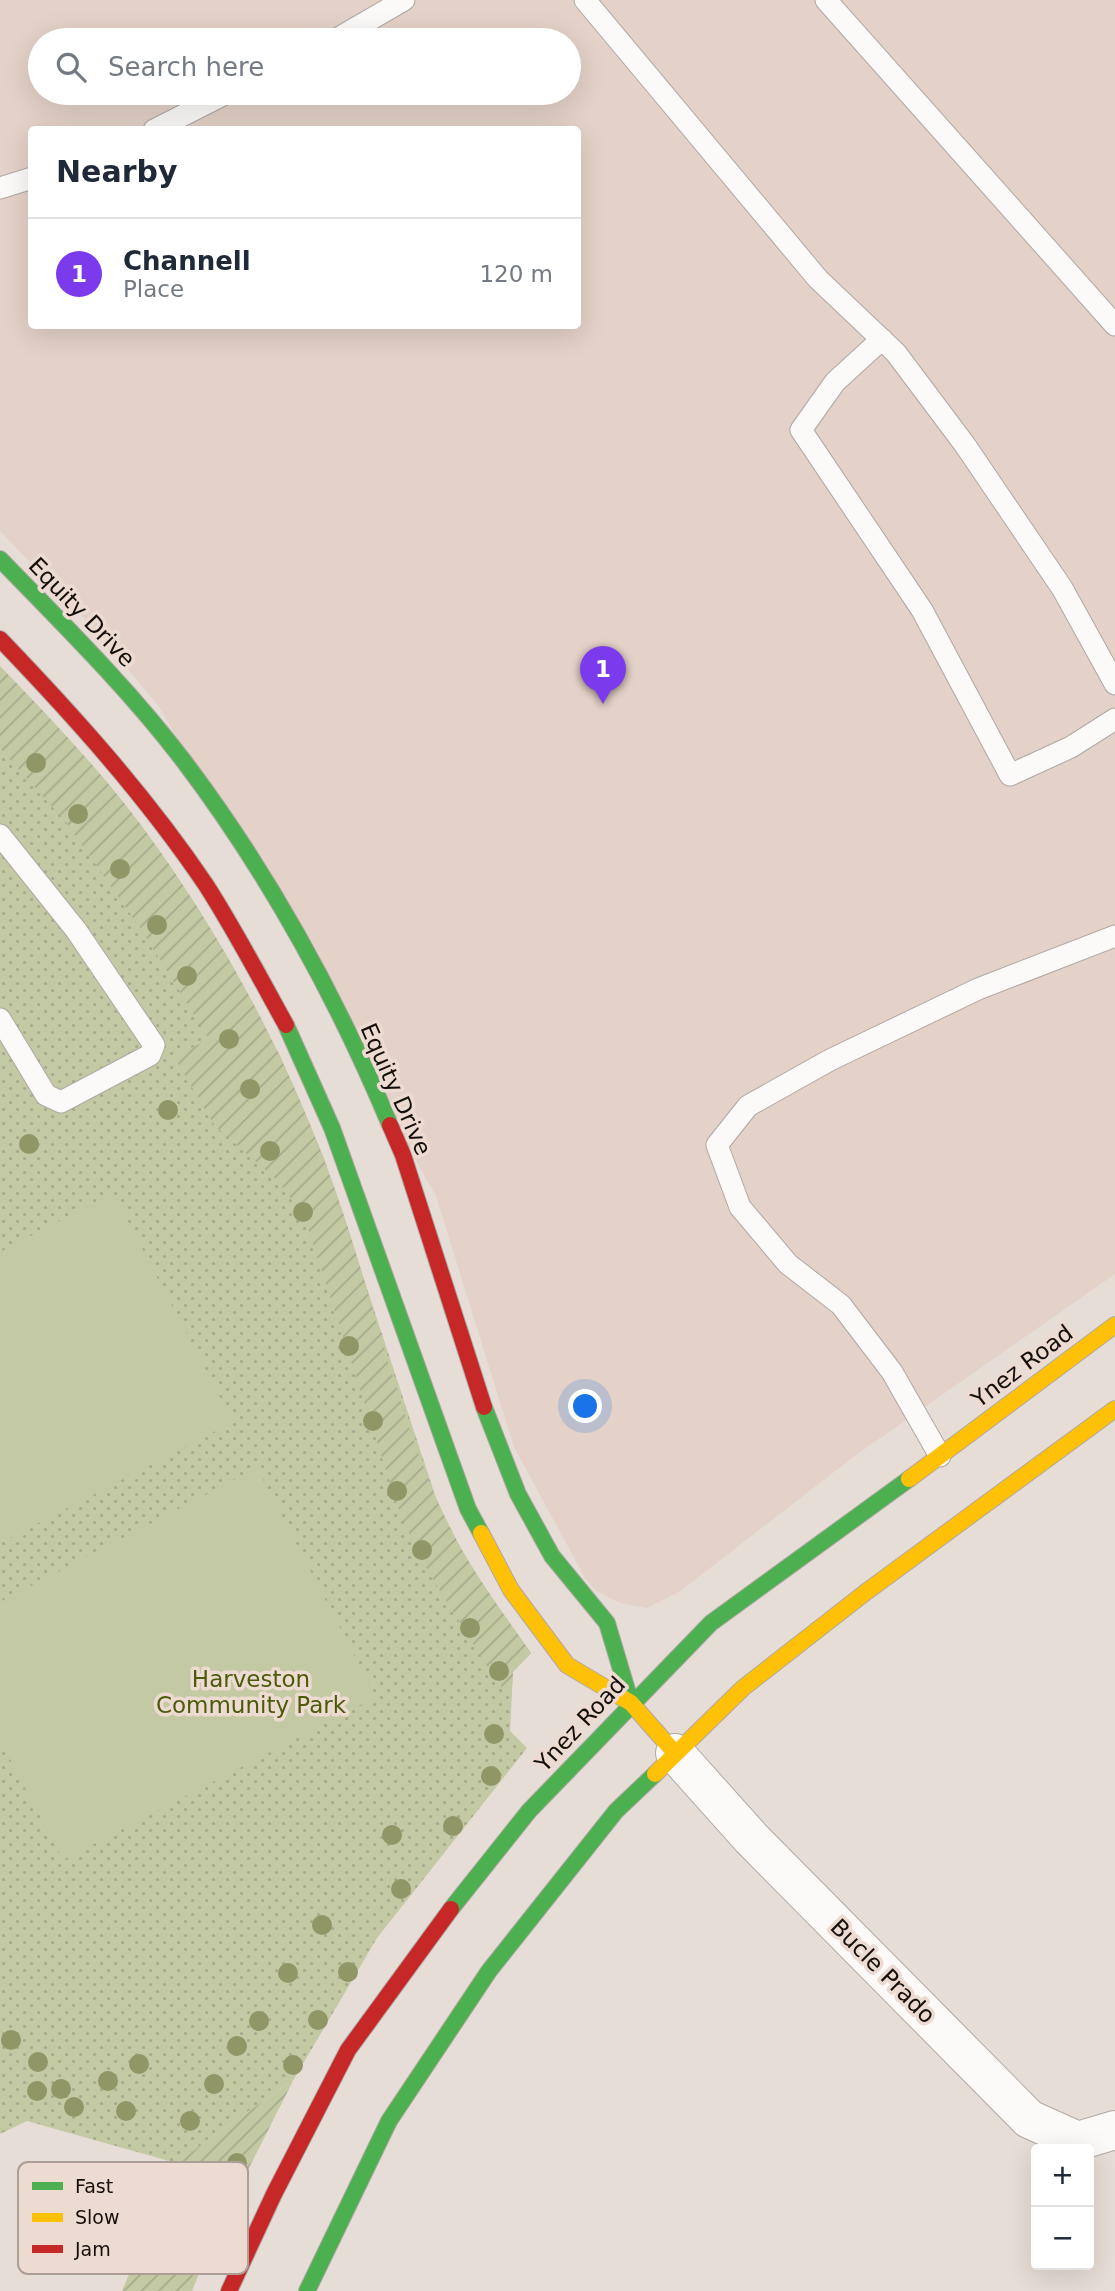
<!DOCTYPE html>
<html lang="en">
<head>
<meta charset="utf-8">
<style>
  :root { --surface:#fff; --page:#f6f6f7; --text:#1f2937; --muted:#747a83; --line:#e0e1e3; --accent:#7c3aed }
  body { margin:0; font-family:"DejaVu Sans",sans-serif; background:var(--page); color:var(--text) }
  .controls { position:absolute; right:21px; bottom:21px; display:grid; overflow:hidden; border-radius:7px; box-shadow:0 7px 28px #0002 }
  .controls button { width:63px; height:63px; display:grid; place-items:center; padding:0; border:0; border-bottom:2px solid var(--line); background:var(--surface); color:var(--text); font:35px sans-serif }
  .you { position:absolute; left:586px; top:1407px; width:24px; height:24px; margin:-18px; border:5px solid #fff; border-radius:50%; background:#1a73e8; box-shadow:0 0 0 10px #1a73e833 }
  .badge { display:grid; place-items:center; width:46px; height:46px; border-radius:50%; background:var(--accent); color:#fff; font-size:23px; font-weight:700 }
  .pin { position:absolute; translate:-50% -58px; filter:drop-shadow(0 2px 4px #0008) }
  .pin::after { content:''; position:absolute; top:37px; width:24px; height:21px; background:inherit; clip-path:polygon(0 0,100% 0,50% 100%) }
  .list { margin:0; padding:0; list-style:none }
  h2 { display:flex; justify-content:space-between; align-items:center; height:91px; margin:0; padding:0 28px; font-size:30px }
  h2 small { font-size:23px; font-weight:400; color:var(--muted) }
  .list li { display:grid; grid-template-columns:46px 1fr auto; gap:21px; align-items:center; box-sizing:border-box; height:112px; padding:0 28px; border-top:2px solid var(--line) }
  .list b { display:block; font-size:26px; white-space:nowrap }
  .list p { margin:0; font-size:23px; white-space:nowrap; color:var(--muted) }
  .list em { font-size:23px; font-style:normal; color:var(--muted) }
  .icon { flex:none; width:38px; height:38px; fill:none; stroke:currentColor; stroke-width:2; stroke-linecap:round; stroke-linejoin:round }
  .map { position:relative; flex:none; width:1115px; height:2291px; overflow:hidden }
  .search { position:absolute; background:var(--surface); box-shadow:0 7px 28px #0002; left:28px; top:28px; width:553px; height:77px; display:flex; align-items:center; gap:18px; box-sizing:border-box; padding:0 24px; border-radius:38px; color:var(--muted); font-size:26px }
  .panel { position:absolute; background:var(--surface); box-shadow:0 7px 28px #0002; left:28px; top:126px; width:553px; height:203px; border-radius:7px }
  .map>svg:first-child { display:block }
  .built { fill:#e4d1c7; fill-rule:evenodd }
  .grass { fill:url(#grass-dots) }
  .garden { fill:url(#garden-furrows) }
  .pitch { fill:#c2c9a3 }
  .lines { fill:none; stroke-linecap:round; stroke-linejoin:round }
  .lane-casing { stroke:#b0a8a4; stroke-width:23 }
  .street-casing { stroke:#b0a8a4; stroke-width:40 }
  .fast-casing { stroke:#b0a8a4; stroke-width:18 }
  .slow-casing { stroke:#b0a8a4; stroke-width:18 }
  .jam-casing { stroke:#b0a8a4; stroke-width:18 }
  .lane { stroke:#fbfaf9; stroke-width:21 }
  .street { stroke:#fbfaf9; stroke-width:38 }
  .fast { stroke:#4caf50; stroke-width:16 }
  .slow { stroke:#ffc107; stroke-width:16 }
  .jam { stroke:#c62828; stroke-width:16 }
  .tree { fill:#919667 }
  .labels { text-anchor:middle; stroke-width:7; stroke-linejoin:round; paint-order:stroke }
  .street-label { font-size:23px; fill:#140f0b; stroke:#eddbd1 }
  .park-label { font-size:23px; fill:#4a5c0c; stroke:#eddbd1 }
  .key { fill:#eddbd1; stroke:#ac9e96; stroke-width:2 }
  .key-label { font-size:19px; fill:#140f0b }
</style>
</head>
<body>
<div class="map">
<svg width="1115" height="2291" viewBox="0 0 1115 2291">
  <defs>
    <pattern id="grass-dots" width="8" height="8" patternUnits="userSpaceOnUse" patternTransform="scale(1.75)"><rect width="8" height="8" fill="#c2c9a3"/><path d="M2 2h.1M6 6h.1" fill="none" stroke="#a6ab8b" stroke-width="1.8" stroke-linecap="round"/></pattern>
    <pattern id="garden-furrows" width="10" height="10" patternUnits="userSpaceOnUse" patternTransform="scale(1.75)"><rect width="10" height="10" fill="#c2c9a3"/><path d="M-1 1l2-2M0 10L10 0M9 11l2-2" fill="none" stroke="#a6ab8b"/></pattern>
  </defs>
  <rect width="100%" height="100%" fill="#e7ddd7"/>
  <!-- built -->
  <path class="built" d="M0,0H1115V1274L856,1455L679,1592L647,1608L620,1603L596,1591L585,1578L514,1447L436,1196L160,708L100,635L0,531ZM40,40H569V93H40ZM32,130H578V326H32Z"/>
  <!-- grass -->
  <path class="grass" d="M0,666L279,1053L324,1158L436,1498L469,1566L531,1653L513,1672L510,1731L527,1748L377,1938L294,2079L176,2163L27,2121L0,2134Z"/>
  <!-- garden -->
  <path class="garden" d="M0,666C55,723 111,781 157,847C225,943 281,1047 323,1157C367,1269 389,1388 436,1498C460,1555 496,1603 531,1653L513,1672L512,1688L504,1689L497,1682L429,1573L401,1516L304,1216L277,1180L215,1126L174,1057L209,1039L141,929L65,821L0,748Z
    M294,2079L213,2239L192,2291H122L176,2163Z"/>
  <!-- pitch -->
  <path class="pitch" d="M113,1193L233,1422L0,1543V1252Z
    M257,1468L376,1697L63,1860L0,1740V1602Z"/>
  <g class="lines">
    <!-- lane casing -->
    <g class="lane-casing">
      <path id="lane" d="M585,0L818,279L896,353L965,445L1062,588L1115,684
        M826,0L1115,325
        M335,40L404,0
        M154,130L227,93
        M0,188L32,178
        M882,339L835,382L801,430L922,610L1010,775L1071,747L1115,719
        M0,835L76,930L154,1045L150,1055L61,1102L46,1095L0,1019
        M940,1456L892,1372L841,1305L788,1264L740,1207L717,1145L748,1106L830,1060L978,989L1115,936"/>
    </g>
    <!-- street casing -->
    <g class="street-casing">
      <path id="street" d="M675,1753L751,1838L1029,2119L1078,2141L1115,2130"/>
    </g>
    <!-- fast casing -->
    <g class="fast-casing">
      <path id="fast" d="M0,559C63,624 128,688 183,760C267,871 336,996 390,1125
        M286,1025L332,1128L468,1509L481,1533
        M484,1407L518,1494L552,1556L607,1623L631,1703
        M451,1909L529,1811L711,1623L909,1479
        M307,2291L389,2121L489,1971L616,1811L655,1774"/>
    </g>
    <!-- slow casing -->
    <g class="slow-casing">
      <path id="slow" d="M909,1479L1115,1325
        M481,1533L511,1590L567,1665L631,1703L675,1753
        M655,1774L743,1688L866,1592L1115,1409"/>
    </g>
    <!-- jam casing -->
    <g class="jam-casing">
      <path id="jam" d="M0,639C74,716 146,796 206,885C235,930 260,978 286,1025
        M390,1125L403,1155L484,1407
        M229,2291L274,2194L348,2050L451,1909"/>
    </g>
    <!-- lane -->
    <use href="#lane" class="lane"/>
    <!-- street -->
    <use href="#street" class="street"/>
    <!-- fast -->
    <use href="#fast" class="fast"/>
    <!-- slow -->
    <use href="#slow" class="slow"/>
    <!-- jam -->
    <use href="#jam" class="jam"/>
  </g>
  <!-- trees -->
  <g class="tree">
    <circle cx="36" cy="763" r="10"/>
    <circle cx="78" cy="814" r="10"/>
    <circle cx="120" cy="869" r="10"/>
    <circle cx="157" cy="925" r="10"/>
    <circle cx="187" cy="976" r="10"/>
    <circle cx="229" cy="1039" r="10"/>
    <circle cx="250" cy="1089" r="10"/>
    <circle cx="168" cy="1110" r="10"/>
    <circle cx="29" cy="1144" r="10"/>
    <circle cx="270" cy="1151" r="10"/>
    <circle cx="303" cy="1212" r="10"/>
    <circle cx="349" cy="1346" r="10"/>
    <circle cx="373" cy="1421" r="10"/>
    <circle cx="397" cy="1491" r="10"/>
    <circle cx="422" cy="1550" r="10"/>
    <circle cx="470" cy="1628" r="10"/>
    <circle cx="499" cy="1671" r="10"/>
    <circle cx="494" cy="1734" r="10"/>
    <circle cx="491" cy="1776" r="10"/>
    <circle cx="453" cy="1826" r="10"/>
    <circle cx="392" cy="1835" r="10"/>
    <circle cx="401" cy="1889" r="10"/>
    <circle cx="322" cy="1925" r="10"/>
    <circle cx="348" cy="1972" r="10"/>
    <circle cx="288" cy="1973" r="10"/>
    <circle cx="318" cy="2020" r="10"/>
    <circle cx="259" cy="2021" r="10"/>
    <circle cx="11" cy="2040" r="10"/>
    <circle cx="237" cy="2046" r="10"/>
    <circle cx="38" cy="2062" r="10"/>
    <circle cx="139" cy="2064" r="10"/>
    <circle cx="293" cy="2065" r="10"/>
    <circle cx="108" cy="2081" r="10"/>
    <circle cx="214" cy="2084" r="10"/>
    <circle cx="61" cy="2089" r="10"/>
    <circle cx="37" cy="2091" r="10"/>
    <circle cx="74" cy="2107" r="10"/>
    <circle cx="126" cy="2111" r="10"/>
    <circle cx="190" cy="2121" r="10"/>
    <circle cx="237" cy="2163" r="10"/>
  </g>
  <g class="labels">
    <!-- street labels -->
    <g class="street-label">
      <text transform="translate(82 612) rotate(46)" y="8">Equity Drive</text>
      <text transform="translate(396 1089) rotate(66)" y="8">Equity Drive</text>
      <text transform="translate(1022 1366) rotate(-37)" y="8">Ynez Road</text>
      <text transform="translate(580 1724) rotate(-47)" y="8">Ynez Road</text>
      <text transform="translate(883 1971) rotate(45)" y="8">Bucle Prado</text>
    </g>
    <!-- park labels -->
    <g class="park-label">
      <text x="251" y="1687">Harveston<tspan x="251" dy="26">Community Park</tspan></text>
    </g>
  </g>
  <!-- legend -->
  <rect x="18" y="2162" width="230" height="112" rx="10" class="key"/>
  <rect x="32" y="2182" width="31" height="8" fill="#4caf50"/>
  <rect x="32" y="2213" width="31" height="9" fill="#ffc107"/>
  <rect x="32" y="2245" width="31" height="8" fill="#c62828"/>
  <g class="key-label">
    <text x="75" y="2193">Fast</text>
    <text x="75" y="2224">Slow</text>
    <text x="75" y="2256">Jam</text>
  </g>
</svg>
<div class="controls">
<button>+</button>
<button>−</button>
</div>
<div class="you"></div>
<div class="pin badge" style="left:603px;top:704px">1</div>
<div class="search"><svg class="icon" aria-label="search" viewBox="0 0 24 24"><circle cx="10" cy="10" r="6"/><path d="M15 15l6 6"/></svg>Search here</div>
<section class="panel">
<h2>Nearby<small></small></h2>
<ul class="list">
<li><span class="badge">1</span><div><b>Channell</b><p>Place</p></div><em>120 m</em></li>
</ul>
</section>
</div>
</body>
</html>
